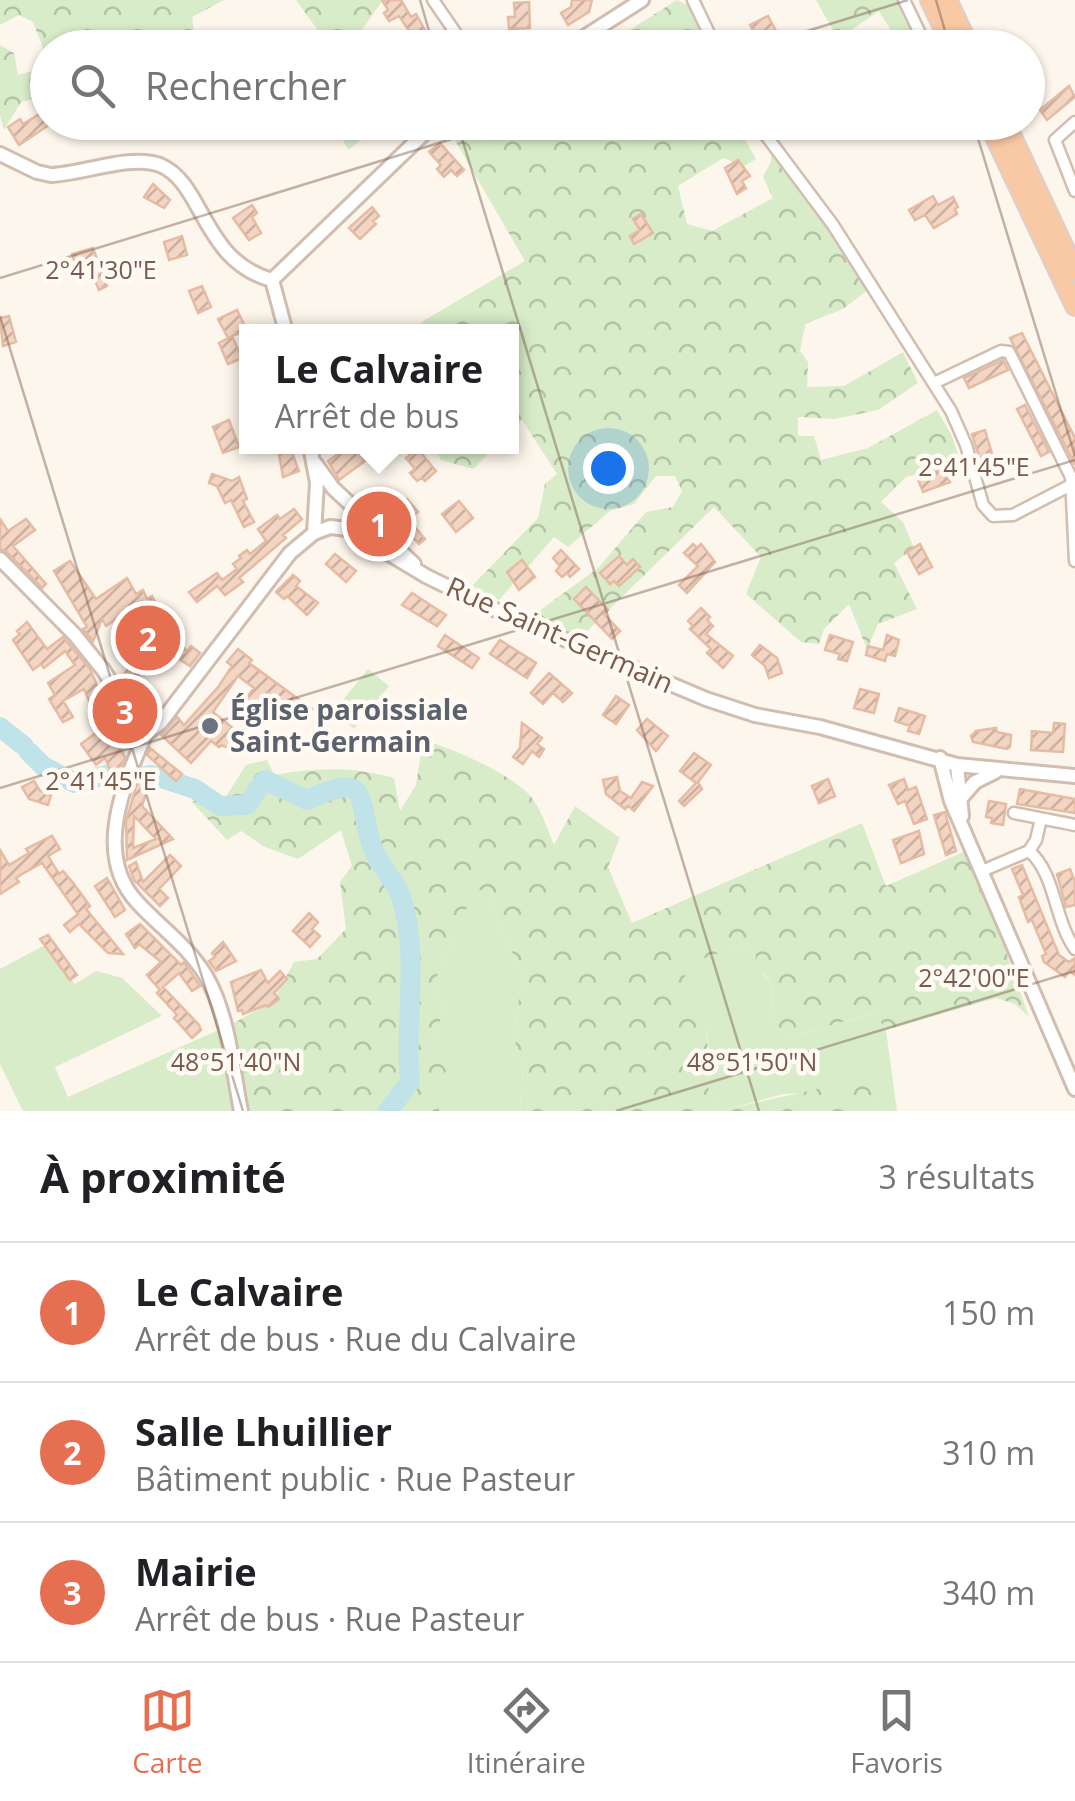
<!DOCTYPE html>
<html lang="fr">
<head>
<meta charset="utf-8">
<style>
  :root { --surface:#fff; --page:#f2f2f2; --text:#202124; --muted:#757577; --line:#e0e0e0; --accent:#e76f51 }
  body { margin:0; font-family:"Open Sans",sans-serif; background:var(--page); color:var(--text) }
  .you { position:absolute; left:608px; top:468px; width:35px; height:35px; margin:-25px; border:8px solid #fff; border-radius:50%; background:#1a73e8; box-shadow:0 0 0 15px #1a73e833 }
  .badge { display:grid; place-items:center; width:65px; height:65px; border-radius:50%; background:var(--accent); color:#fff; font-size:32px; font-weight:700 }
  .pin { position:absolute; translate:-50% -50%; border:5px solid #fff; box-shadow:0 2px 10px #0006 }
  .popup { position:absolute; left:239px; top:324px; width:280px; height:130px; box-sizing:border-box; display:grid; place-content:center; border-radius:0px; background:var(--surface); filter:drop-shadow(0 2px 8px #0005); font-size:32px; white-space:nowrap; color:var(--muted) }
  .popup b { font-size:38px; color:var(--text) }
  .popup::after { content:''; position:absolute; left:50%; top:100%; margin-left:-20px; border:20px solid transparent; border-top-color:var(--surface) }
  .list { margin:0; padding:0; list-style:none }
  h2 { display:flex; justify-content:space-between; align-items:center; height:130px; margin:0; padding:0 40px; font-size:42px }
  h2 small { font-size:32px; font-weight:400; color:var(--muted) }
  .list li { display:grid; grid-template-columns:65px 1fr auto; gap:30px; align-items:center; box-sizing:border-box; height:140px; padding:0 40px; border-top:2px solid var(--line) }
  .list b { display:block; font-size:38px; white-space:nowrap }
  .list p { margin:0; font-size:32px; white-space:nowrap; color:var(--muted) }
  .list em { font-size:32px; font-style:normal; color:var(--muted) }
  .icon { flex:none; width:55px; height:55px; fill:none; stroke:currentColor; stroke-width:2; stroke-linecap:round; stroke-linejoin:round }
  .map { position:relative; flex:none; width:1075px; height:1111px; overflow:hidden }
  .search { position:absolute; background:var(--surface); box-shadow:0 2px 8px #0004; left:30px; right:30px; top:30px; height:110px; display:flex; align-items:center; gap:25px; box-sizing:border-box; padding:0 35px; border-radius:55px; color:var(--muted); font-size:38px }
  .sheet { height:550px; background:var(--surface) }
  nav { display:flex; justify-content:space-around; align-items:center; box-sizing:border-box; height:140px; border-top:2px solid var(--line); background:var(--surface); font-size:28px; color:var(--muted) }
  nav a { display:grid; justify-items:center; gap:5px }
  nav .on { color:var(--accent) }
  .map>svg:first-child { display:block }
  .grass { fill:#d8ecc9 }
  .forest { fill:url(#forest-crowns) }
  .lines { fill:none; stroke-linecap:round; stroke-linejoin:round }
  .river { stroke:#bfe3e8; stroke-width:20 }
  .building { fill:url(#building-hatch); stroke:#e6bba3; stroke-width:2.5; fill-rule:evenodd }
  .minor-casing { stroke:#d1beb0; stroke-width:15 }
  .tertiary-casing { stroke:#d1beb0; stroke-width:18 }
  .trunk-casing { stroke:#dad1cd; stroke-width:22 }
  .minor { stroke:#fff; stroke-width:10 }
  .tertiary { stroke:#fff; stroke-width:12 }
  .trunk { stroke:#f9c8a4; stroke-width:18 }
  .ticks { fill:none; stroke:#7a5c4d; stroke-width:2.5; stroke-opacity:0.45 }
  .worship-dot { fill:#6b7280; stroke:#fffaf3; stroke-width:4 }
  .labels { text-anchor:middle; stroke-width:9; stroke-linejoin:round; paint-order:stroke }
  .street-label { font-size:28px; fill:#7a5c4d; stroke:#fffaf3 }
  .worship-label { font-size:28px; font-weight:bold; fill:#5b616d; stroke:#fffaf3; text-anchor:start }
  .ticks-label { font-size:25px; text-anchor:middle; fill:#7a5c4d; stroke:#fffaf3; stroke-width:9; stroke-linejoin:round; paint-order:stroke }
</style>
</head>
<body>
<div class="map">
<svg width="1075" height="1111" viewBox="0 0 1075 1111">
  <defs>
    <pattern id="forest-crowns" width="20" height="18" patternUnits="userSpaceOnUse" patternTransform="scale(2.5)"><rect width="20" height="18" fill="#d8ecc9"/><path d="M2 6a3 3 0 1 1 6 0M12 15a3 3 0 1 1 6 0" fill="none" stroke="#b4c2a5"/></pattern>
    <pattern id="building-hatch" width="6" height="6" patternUnits="userSpaceOnUse" patternTransform="scale(2.5)"><rect width="6" height="6" fill="#f3d5c3"/><path d="M-1 1l2-2M0 6l6-6M5 7l2-2" fill="none" stroke="#cab0a1"/></pattern>
  </defs>
  <rect width="100%" height="100%" fill="#fdf6ec"/>
  <!-- grass -->
  <path class="grass" d="M368,669L389,686L354,729L333,712Z
    M472,890H490L499,923L522,974L514,1038L523,1068L520,1111H439L430,1051L444,1009L433,985C447,953 463,924 472,890Z
    M749,943L756,953V974L762,972L773,988L770,1017L785,1038L876,1013L886,1030L897,1111H878L871,1089L784,1094L727,1109C690,1082 713,1069 707,1035C705,1023 689,989 683,974L699,960Z
    M45,945L75,984L96,971L122,978L162,1016L55,1067L68,1097L232,1024L242,1079L254,1111H23L0,1064V969Z"/>
  <!-- forest -->
  <path class="forest" d="M0,0H224L192,17L196,47H167L165,44L136,48H48L47,58L33,22L19,15L0,25Z
    M296,0H383L356,38L358,48L330,47Z
    M677,0L695,9L709,47L601,48Z
    M816,0H901L924,47H901L879,11L838,39Z
    M0,45L14,53L18,75L39,69L47,96L21,102L4,130L0,116Z
    M463,122L736,123L756,159L744,166L723,158L678,186L687,224L712,231L773,198L763,177L771,162V131L792,123H805L777,138L787,172L848,254L869,289L843,309L805,324L800,351L808,362L807,387L844,386L903,352L918,383L878,410L834,419L798,417V436H814L821,460L868,448L937,410L952,436L958,455L945,468L906,477L881,502L903,522L914,548L894,563L917,609L878,624L867,649L849,604L824,629L819,644L801,642L746,594L761,557L714,507L581,637L535,614L598,568L646,512L673,507L682,491L675,476H656L634,504L610,511L568,547L554,537L499,600L471,587L538,518L545,484L557,474L522,420L512,429V332H412L425,320L525,261L449,130Z
    M334,123H384L348,150Z
    M434,447H495L473,469L441,460Z
    M423,740C452,748 518,776 534,801C543,814 548,831 554,845L575,806L620,838L608,867L632,923L862,823L886,886L970,849L1029,1017L1015,1004L996,998L886,1030L875,1013L785,1038L770,1017L773,988L763,972L755,974L756,953L749,943L699,960L684,974C690,993 703,1014 706,1032C713,1065 691,1083 727,1109L853,1081L871,1089L878,1111H520L523,1068L514,1038L522,974L499,923L490,890H473C463,923 447,953 433,985L444,1009L430,1051L446,1070L439,1111H254L242,1079L232,1024L273,1001L294,962L317,959L346,929L340,882L352,866L341,830L298,859L265,847L241,831L227,840L191,801L225,798L246,765L267,760L274,775C319,768 349,766 394,778L400,811L416,785Z"/>
  <g class="lines">
    <!-- river -->
    <path class="river" d="M0,727L24,746
      M28,751L43,766L75,783L114,773L138,777L152,775L195,789L220,806L247,805L265,780L307,800C370,771 357,795 371,843C376,862 394,878 401,897C420,955 404,1022 410,1082L388,1111"/>
  </g>
  <!-- building -->
  <path class="building" d="M382,0H401L411,17L416,14L435,48H421L399,16L389,21L384,13L388,10Z
    M572,0H592L589,12L568,25L561,13L571,7Z
    M529,2L530,28L509,29L508,17H515L514,3Z
    M768,16L776,31L762,39L760,35L757,37L750,25Z
    M1069,86L1075,97L1047,120L1040,110Z
    M41,113L49,125L19,145L8,127L20,119L23,124Z
    M440,143L464,170L457,176L451,170L444,177L437,169L441,165L429,152Z
    M738,160L750,176L742,181L746,188L737,194L725,168Z
    M153,184L170,200L164,208L144,197Z
    M933,196L938,205L953,197L958,207L955,209L957,214L934,228L925,215L915,220L909,210Z
    M252,205L257,213L252,217L261,233L249,240L233,218Z
    M372,207L379,216L373,221L376,224L360,239L349,228Z
    M641,214L653,233L634,244L630,236L640,230L633,219Z
    M182,236L187,255L169,260L164,242Z
    M93,248L107,286L99,290L91,271L79,275L72,254Z
    M202,286L211,307L198,313L189,291Z
    M237,310L247,330L228,338L218,319Z
    M9,316L16,342L3,346L0,318Z
    M1022,333L1075,438V465L1010,338Z
    M232,336L242,358L228,364L219,343Z
    M1003,360L1008,370L969,388L964,378Z
    M1025,405L1049,452L1041,456L1017,409Z
    M229,420L239,447L223,453L213,427Z
    M985,430L994,460L981,463L972,434Z
    M333,446H353L365,461L339,480L328,461L338,454Z
    M418,449L436,471L425,481L422,478L417,481L410,473L415,469L406,458Z
    M291,450L299,471L283,477L279,454Z
    M943,469L950,482L923,492L916,474L925,471L926,475Z
    M212,474L232,481L239,477L247,499L243,501L254,522L244,527L231,500L225,503L217,486L209,483Z
    M407,499L418,512L409,520L425,539L419,544L396,519L404,511L400,506Z
    M459,501L473,518L456,532L442,514Z
    M294,509L302,519L283,535L286,538L239,578L243,582L225,595L217,586L197,602L189,592L217,573L222,580L237,569L233,564L241,558L239,556L247,550L250,554L266,541L258,529L277,515L280,519Z
    M0,519L8,531L26,519L35,530L13,546L46,584L42,588L7,552L0,549Z
    M693,544L697,548L701,544L715,562L687,593L679,585L698,566L684,553Z
    M920,544L932,567L919,574L907,552Z
    M561,550L579,569L570,577L567,573L562,577L556,571L560,566L553,558Z
    M335,554L356,571L346,582L326,564Z
    M619,556L627,565L633,559L640,567L619,586L614,581L610,584L600,573Z
    M522,560L535,577L519,590L507,572Z
    M70,561L96,599L127,578L136,594L143,590L147,599L152,596L161,614L169,608L176,617L160,630L187,651L191,646L200,653L190,666L160,647L131,685L122,677L142,651L130,641L150,624L139,603L106,626L102,619L93,641L83,629L87,627L54,571Z
    M293,575L300,581L296,586L318,603L307,615L287,596L284,599L276,592Z
    M586,587L608,610L604,614L620,631L612,639L574,599Z
    M412,593L446,615L437,626L402,605Z
    M701,608L710,617L707,620L713,626L706,634L733,656L723,668L707,653L711,649L690,629L693,626L688,621Z
    M27,622L47,649L63,637L90,669L123,746L120,748L125,757L122,765L111,771L105,758L96,765L81,744L97,732L92,722L97,720L84,689L63,701L73,717L63,722L49,699L55,695L48,683L75,665L65,651L44,668L41,664L33,670L13,640L20,634L17,631Z
    M445,635L479,658L472,668L438,646Z
    M830,635L853,642L847,661L838,659L840,654L825,650Z
    M887,635L899,640L895,656L887,654L885,661L866,655L868,646L883,650Z
    M500,640L536,663L527,678L490,654Z
    M760,645L777,658L782,673L769,678L765,666L752,655Z
    M238,649L252,660L249,663L312,709L302,722L268,693L258,707L246,698L254,688L238,676L213,712L234,729L232,732L240,743L235,750L221,745L219,747L211,741L191,763L161,735L177,717L184,725L219,686L232,666L227,662Z
    M549,673L572,693L563,702L553,693L543,704L531,693Z
    M860,689L879,694L874,713L854,708Z
    M616,696L629,705L616,724L603,715Z
    M899,708L925,716L919,734L908,731L910,726L895,721Z
    M647,719L668,736L656,751L637,730Z
    M522,723L542,738L537,744L544,749L539,757L532,751L523,764L513,757L520,748Z
    M1054,723L1065,724L1063,752L1031,750L1032,731L1053,733Z
    M996,728L997,732L1011,735L1010,747L1007,749L973,742L971,736L976,731Z
    M150,748L182,774L176,781L147,755Z
    M694,753L711,765L698,782L702,789L684,806L679,801L696,783L680,771Z
    M617,777L620,791L631,798L642,782L653,786L634,811L628,806L625,809L606,794L603,780Z
    M828,779L835,796L819,803L812,786Z
    M904,779L908,790L916,787L927,819L914,824L905,801L898,804L889,785Z
    M138,780L149,784L142,806L173,839L127,860L126,822ZM134,816L156,839L133,848Z
    M34,781L40,791L51,795L48,805L29,799L22,787Z
    M1020,789L1075,799V813L1017,804Z
    M989,801L1006,804L1003,825L991,823L992,818L986,817Z
    M945,812L956,851L946,855L934,815Z
    M919,831L924,854L901,863L893,840Z
    M52,836L60,849L48,856L59,874L63,871L74,884L90,906L86,909L123,954L108,953L79,924L70,932L64,925L78,914L42,863L22,874L16,878L19,882L0,894V850L9,865L29,853L26,849Z
    M170,855L181,866L159,889L168,898L160,906L134,880L129,866L136,862L143,882Z
    M1022,865L1059,955L1069,962L1075,958V975L1069,971L1065,977L1044,962L1042,956L1046,954L1032,920L1028,922L1019,897L1023,895L1012,869Z
    M1070,869L1075,882V905L1066,907L1057,874Z
    M107,878L125,910L115,917L95,886Z
    M309,913L318,922L312,929L320,936L310,947L293,931Z
    M140,924L181,965L184,962L200,986L192,991L179,973L163,987L199,1025L201,1030L192,1038L174,1018L177,1015L157,993L160,990L147,975L161,962L139,944L135,948L126,934Z
    M48,935L77,975L70,980L40,939Z
    M223,942L236,961L216,971L209,961L215,957L212,953Z
    M261,970L268,983L280,971L287,979L274,993L279,999L268,1007L266,1005L243,1014L242,1010L238,1011L231,982Z"/>
  <g class="lines">
    <!-- minor casing -->
    <g class="minor-casing">
      <path id="minor" d="M433,0L466,48
        M693,0L716,48
        M904,0L927,48
        M756,122L833,225L951,411L966,445L983,505L993,516L1013,515L1071,485
        M1075,122L1055,140L1075,191
        M934,383L1001,351L1009,352L1071,477L1075,561
        M1014,813L1075,825
        M1029,851L1036,840L1041,819
        M982,871L1029,851C1056,874 1054,920 1075,949"/>
    </g>
    <!-- tertiary casing -->
    <g class="tertiary-casing">
      <path id="tertiary" d="M567,48L642,0
        M0,154L37,172L51,175C82,174 131,154 160,165C204,183 202,261 272,280
        M272,280L436,122
        M272,280L286,332
        M310,446L317,483L314,533
        M315,463L333,488L414,564
        M0,559L75,635L104,671L145,735
        M145,735L161,722L290,553L314,533L330,527L348,529L426,576L491,608L706,699L755,715L820,727L957,765L1075,776
        M145,735C123,786 93,856 138,903C161,928 188,946 206,976C229,1016 232,1066 241,1111
        M940,758L951,801L1075,1089
        M957,765L962,816
        M962,797L975,782L995,772"/>
    </g>
    <!-- trunk casing -->
    <g class="trunk-casing">
      <path id="trunk" d="M930,0L953,48
        M947,0L970,48
        M988,122L1075,306
        M1005,122L1075,271"/>
    </g>
    <!-- minor -->
    <use href="#minor" class="minor"/>
    <!-- tertiary -->
    <use href="#tertiary" class="tertiary"/>
    <!-- trunk -->
    <use href="#trunk" class="trunk"/>
  </g>
  <!-- ticks -->
  <path class="ticks" d="M420,0L434,48M936,0L950,48M752,48L908,0M457,122L759,1111M973,122L1075,456M0,278L507,122M0,316L243,1111M0,788L1075,460M616,1111L1075,971"/>
  <!-- markers -->
  <circle class="worship-dot" cx="210" cy="726" r="10"/>
  <g class="labels">
    <!-- street labels -->
    <g class="street-label">
      <text transform="translate(560 635) rotate(24)" y="10">Rue Saint-Germain</text>
    </g>
    <!-- worship labels -->
    <g class="worship-label">
      <text x="230" y="720">Église paroissiale<tspan x="230" dy="32">Saint-Germain</tspan></text>
    </g>
  </g>
  <g class="ticks-label">
    <text x="101" y="279">2°41'30"E</text>
    <text x="974" y="476">2°41'45"E</text>
    <text x="101" y="790">2°41'45"E</text>
    <text x="974" y="987">2°42'00"E</text>
    <text x="236" y="1071">48°51'40"N</text>
    <text x="752" y="1071">48°51'50"N</text>
  </g>
</svg>
<div class="you"></div>
<div class="pin badge" style="left:379px;top:524px">1</div>
<div class="popup"><b>Le Calvaire</b>Arrêt de bus</div>
<div class="pin badge" style="left:148px;top:638px">2</div>
<div class="pin badge" style="left:125px;top:711px">3</div>
<div class="search"><svg class="icon" aria-label="search" viewBox="0 0 24 24"><circle cx="10" cy="10" r="6"/><path d="M15 15l6 6"/></svg>Rechercher</div>
</div>
<section class="sheet">
<h2>À proximité<small>3 résultats</small></h2>
<ul class="list">
<li><span class="badge">1</span><div><b>Le Calvaire</b><p>Arrêt de bus · Rue du Calvaire</p></div><em>150 m</em></li>
<li><span class="badge">2</span><div><b>Salle Lhuillier</b><p>Bâtiment public · Rue Pasteur</p></div><em>310 m</em></li>
<li><span class="badge">3</span><div><b>Mairie</b><p>Arrêt de bus · Rue Pasteur</p></div><em>340 m</em></li>
</ul>
</section>
<nav>
<a class="on"><svg class="icon" aria-label="map" viewBox="0 0 24 24"><path d="M3 6l6-2 6 2 6-2v14l-6 2-6-2-6 2zM9 4v14M15 6v14"/></svg>Carte</a>
<a><svg class="icon" aria-label="directions" viewBox="0 0 24 24"><path d="M12 3l9 9-9 9-9-9zM9 14v-3h6M13 9l2 2-2 2"/></svg>Itinéraire</a>
<a><svg class="icon" aria-label="saved" viewBox="0 0 24 24"><path d="M7 4h10v16l-5-4-5 4z"/></svg>Favoris</a>
</nav>
</body>
</html>
